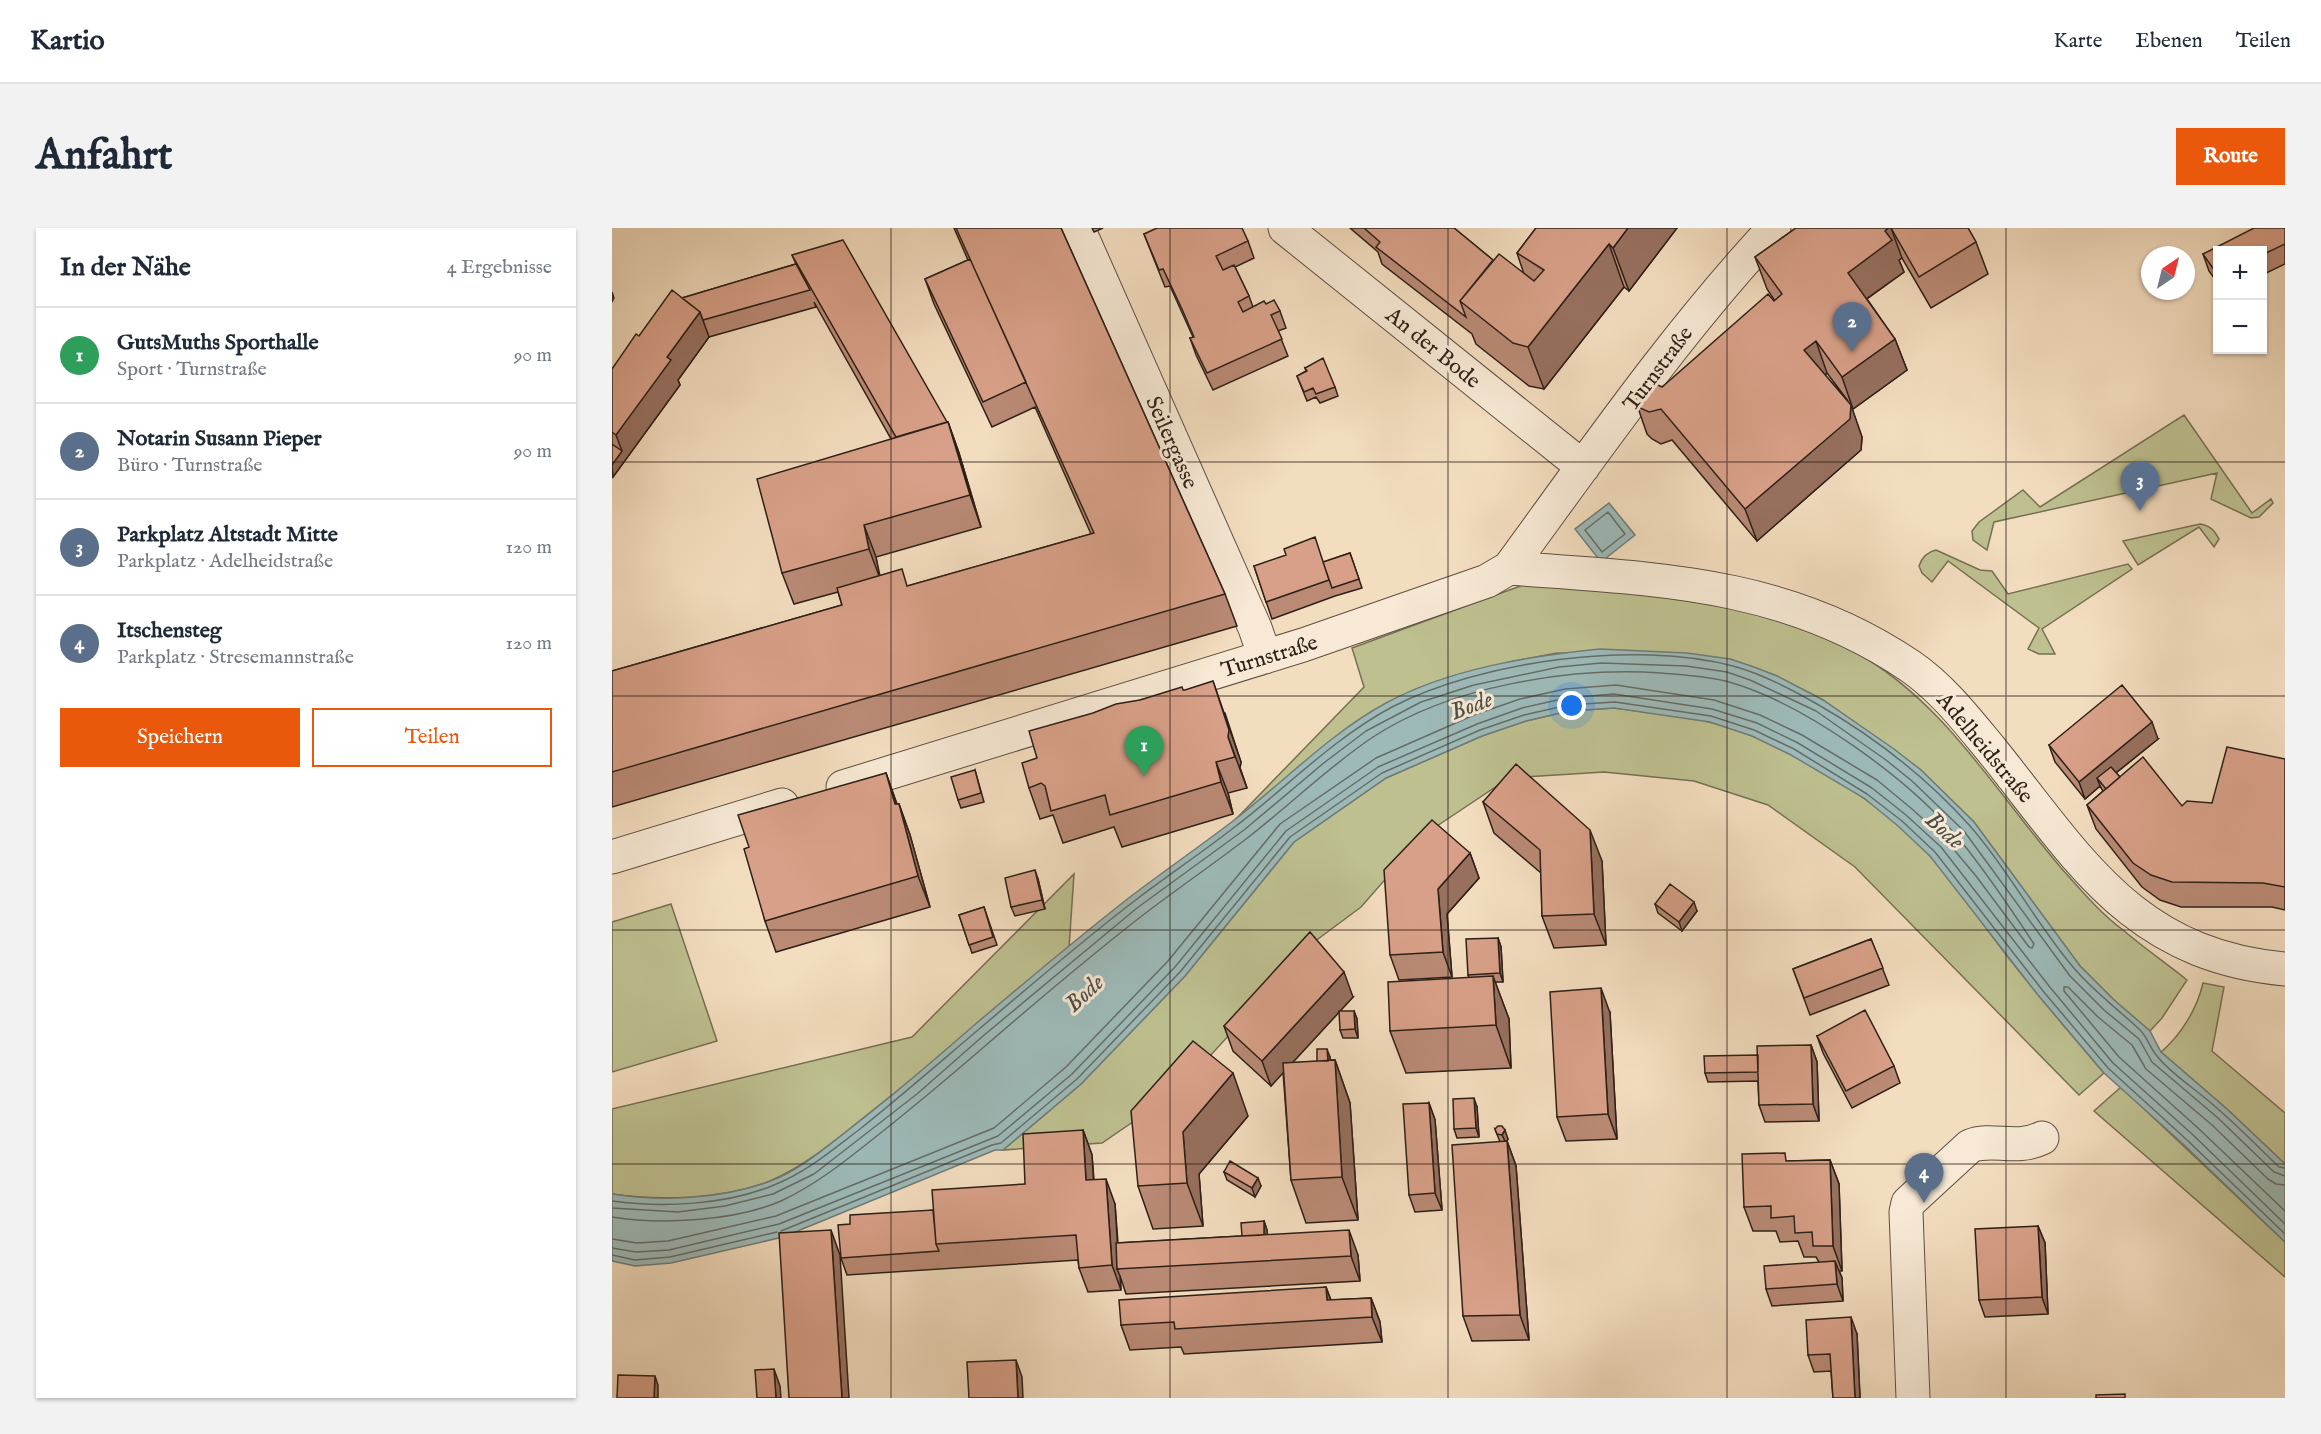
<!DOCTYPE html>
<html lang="de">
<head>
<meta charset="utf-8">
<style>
  :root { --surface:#fff; --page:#f2f2f3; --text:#1f2937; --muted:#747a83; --line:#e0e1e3; --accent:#ea580c }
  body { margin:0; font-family:"IM FELL English",serif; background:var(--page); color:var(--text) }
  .controls { position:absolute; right:18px; top:18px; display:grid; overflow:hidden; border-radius:0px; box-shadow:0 2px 4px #0004 }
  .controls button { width:54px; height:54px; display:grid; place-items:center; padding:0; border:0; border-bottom:2px solid var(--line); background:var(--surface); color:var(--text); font:30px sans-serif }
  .compass { position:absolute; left:1529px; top:18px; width:54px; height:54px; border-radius:50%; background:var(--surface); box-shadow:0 2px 4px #0004; rotate:35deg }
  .you { position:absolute; left:960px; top:478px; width:21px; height:21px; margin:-15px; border:4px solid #fff; border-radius:50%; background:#1a73e8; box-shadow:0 0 0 9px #1a73e833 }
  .badge { display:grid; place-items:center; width:39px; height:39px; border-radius:50%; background:var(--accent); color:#fff; font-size:20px; font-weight:700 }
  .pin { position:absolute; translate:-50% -50px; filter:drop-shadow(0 2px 3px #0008) }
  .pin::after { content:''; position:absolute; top:32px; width:21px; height:18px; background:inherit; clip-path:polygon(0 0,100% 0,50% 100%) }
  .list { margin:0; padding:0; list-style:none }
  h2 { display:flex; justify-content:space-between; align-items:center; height:78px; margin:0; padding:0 24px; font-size:26px }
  h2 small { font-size:20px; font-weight:400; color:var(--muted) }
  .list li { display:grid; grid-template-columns:39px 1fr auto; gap:18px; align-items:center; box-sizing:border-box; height:96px; padding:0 24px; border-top:2px solid var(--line) }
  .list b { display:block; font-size:22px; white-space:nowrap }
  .list p { margin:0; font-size:20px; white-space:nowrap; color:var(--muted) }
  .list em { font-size:20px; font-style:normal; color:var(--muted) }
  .actions { display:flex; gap:12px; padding:18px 24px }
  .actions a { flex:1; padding:14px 0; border:2px solid var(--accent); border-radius:0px; text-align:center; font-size:21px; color:var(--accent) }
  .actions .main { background:var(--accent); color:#fff }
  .map { position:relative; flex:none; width:1673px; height:1170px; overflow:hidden; border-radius:0px }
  header { display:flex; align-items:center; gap:36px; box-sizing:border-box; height:84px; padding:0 30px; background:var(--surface); border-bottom:2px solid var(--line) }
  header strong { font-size:28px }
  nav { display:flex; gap:33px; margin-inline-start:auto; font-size:21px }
  .intro { display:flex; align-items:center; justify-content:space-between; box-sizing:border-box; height:144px; padding:0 36px }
  h1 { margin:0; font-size:42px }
  .button { padding:15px 27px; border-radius:0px; background:var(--accent); color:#fff; font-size:21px; font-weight:700 }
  main { display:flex; gap:36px; padding:0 36px }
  aside { flex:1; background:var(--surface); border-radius:0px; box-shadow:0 2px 4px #0004 }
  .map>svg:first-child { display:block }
  .green { fill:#bec090; stroke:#767054; stroke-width:1.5 }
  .water { fill:#9dbab9; stroke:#707c79; stroke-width:1.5 }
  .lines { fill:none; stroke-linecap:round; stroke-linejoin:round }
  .shore { stroke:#656d68; stroke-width:1.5 }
  .minor-casing { stroke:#5e4f42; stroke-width:35 }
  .minor { stroke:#f7e9d5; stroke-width:33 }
  .wall { fill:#ba8a75; stroke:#2d2018; stroke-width:1.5; fill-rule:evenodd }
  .shaded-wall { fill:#97705f; stroke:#2d2018; stroke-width:1.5 }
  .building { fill:#d8a088; stroke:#2d2018; stroke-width:1.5 }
  .grid { fill:none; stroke:#2d2018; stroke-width:1.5; stroke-opacity:0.55 }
  .labels { text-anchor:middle; stroke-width:6; stroke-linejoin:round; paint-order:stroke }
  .street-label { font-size:22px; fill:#2d2018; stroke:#f7e9d5 }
  .water-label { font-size:24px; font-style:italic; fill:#4f4e48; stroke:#f7e9d5 }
</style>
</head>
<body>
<header>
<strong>Kartio</strong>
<nav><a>Karte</a><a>Ebenen</a><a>Teilen</a></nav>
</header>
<div class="intro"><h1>Anfahrt</h1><a class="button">Route</a></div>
<main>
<aside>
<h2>In der Nähe<small>4 Ergebnisse</small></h2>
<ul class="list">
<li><span class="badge" style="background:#2e9e5b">1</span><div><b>GutsMuths Sporthalle</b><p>Sport · Turnstraße</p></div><em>90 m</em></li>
<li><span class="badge" style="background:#5c6f8a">2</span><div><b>Notarin Susann Pieper</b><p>Büro · Turnstraße</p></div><em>90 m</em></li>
<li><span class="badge" style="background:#5c6f8a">3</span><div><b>Parkplatz Altstadt Mitte</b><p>Parkplatz · Adelheidstraße</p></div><em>120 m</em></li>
<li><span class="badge" style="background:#5c6f8a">4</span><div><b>Itschensteg</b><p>Parkplatz · Stresemannstraße</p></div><em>120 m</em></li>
</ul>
<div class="actions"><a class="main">Speichern</a><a>Teilen</a></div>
</aside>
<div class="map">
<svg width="1673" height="1170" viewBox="0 0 1673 1170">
  <rect width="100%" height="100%" fill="#f3ddbf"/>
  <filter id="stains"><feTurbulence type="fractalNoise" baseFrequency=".00333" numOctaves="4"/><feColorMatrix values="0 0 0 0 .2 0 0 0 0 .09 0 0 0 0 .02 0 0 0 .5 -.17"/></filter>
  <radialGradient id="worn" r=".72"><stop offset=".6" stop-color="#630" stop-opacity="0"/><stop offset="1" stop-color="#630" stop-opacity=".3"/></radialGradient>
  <!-- green -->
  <path class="green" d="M1572,187L1640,285L1659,271L1661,275L1647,289L1639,290L1599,271L1605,245L1382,294L1375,322L1361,312L1360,303L1367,294L1411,262L1428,279Z
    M1588,296C1599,298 1602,302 1607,311L1602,319L1587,299L1526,337L1511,313Z
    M1324,322L1368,342L1380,343L1396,366L1516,336L1520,341L1430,401L1443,426H1427L1416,421L1427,400L1336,333L1320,354L1310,345L1307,338C1310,329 1315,324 1324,322Z
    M911,357C1025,364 1138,368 1241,423C1331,471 1385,566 1450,641C1469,662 1488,685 1511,702C1532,720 1554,735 1575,752L1550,790L1538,803L1502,772L1468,738L1362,594L1309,542L1211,472L1165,448L1118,431L945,425L902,433L858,444L804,461L775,475L624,591L752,459L740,420Z
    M1002,480C1034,484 1066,487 1097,494C1172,512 1267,572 1319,629C1348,662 1372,699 1399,733C1429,771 1460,808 1492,845L1467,867L1243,639L1156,577L1082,553L992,544L897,550L813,606L749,679L702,714L566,863L490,915L391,922L469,856L573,748L682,614L774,550L870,508L914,493L957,483Z
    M462,646L457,720C390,775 325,833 256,886C225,911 195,937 158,953C114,971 47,973 0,966V881L300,809Z
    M59,676L105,813L0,844V694Z
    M1591,755L1612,759L1600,823L1673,885V936L1615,881L1549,824C1569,807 1585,781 1591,755Z
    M1509,859L1673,1014V1049L1482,883Z"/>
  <!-- water -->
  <path class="water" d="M997,275L1023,307L989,334L963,301Z
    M988,421L1075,425L1118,431L1142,439L1165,448L1211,472L1282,521L1309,542L1362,594L1468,738L1502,772L1538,803L1549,824L1615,881L1673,936V1014L1571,916L1492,845L1426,767L1318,628L1286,598L1252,570L1179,527L1140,508L1098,494L1002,480L957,483L914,493L870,508L774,550L682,614L573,748L469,856L391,922H383L171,1009L59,1035L23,1038L0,1033V966C51,974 107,971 156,954C187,943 213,920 239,900C280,868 320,834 360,799C412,755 464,711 518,669C552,643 587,619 621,593C672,554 717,506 774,475C837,441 917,428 988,421Z"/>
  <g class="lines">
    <!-- shore -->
    <path class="shore" d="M996,284L1013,306L990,324L973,302Z
      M1673,957L1664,956L1656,951L1600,897L1534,841L1520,817L1486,789L1456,759H1452V763L1507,829L1586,900L1673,983
      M0,973C50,980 115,977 162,957C195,944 220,922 248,901C288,869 327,835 366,802C418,758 471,712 525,671C558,646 592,623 624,598C676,558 722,510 780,479C869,433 1023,412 1121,438C1151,446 1179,461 1205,476C1261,508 1315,550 1358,598C1396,641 1423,694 1461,739C1481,763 1506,781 1528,802C1536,810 1538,820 1545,828C1557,844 1583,861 1599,875C1623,895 1644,917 1667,939L1673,940
      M0,980L66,984L113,978L161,966L202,946L305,866L371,808L525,680L632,602L713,534L754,503L809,474L862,457L947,439L989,435L1074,438L1115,444L1138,452L1204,483L1274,532L1300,553L1352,603L1458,748L1492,782L1527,811L1540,834L1606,890L1662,944L1673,948
      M0,989C49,997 123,993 169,973C203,957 231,935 261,911C299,881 336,850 373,818C424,774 477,729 531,687C565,661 600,637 634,611C677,578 716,539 761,509C839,458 957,439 1049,445C1071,447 1095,448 1117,454C1194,476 1297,551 1348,612C1375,645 1399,681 1422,716L1420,720L1417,719L1364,648L1333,611L1300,581L1265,552L1190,507L1148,487L1102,472L1004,457L953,461L908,471L862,487L764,530L668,596L556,733L454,839L382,900L164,988L56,1013L25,1015L0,1011
      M169,1003L380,917L389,915L465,851L568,744L678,609L770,545L868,502L912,487L956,477L1003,474L1099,488L1142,502L1182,521L1255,566L1290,593L1323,624L1431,763L1496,840L1575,912L1673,1006
      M0,1020L24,1024L57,1022L167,996L386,908L460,846L563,739L674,603L766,539L865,496L910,480L954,470L1002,466L1100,481L1145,495L1186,515L1260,560L1294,587L1329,619L1437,758L1501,835L1580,906L1673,996
      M0,1027L23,1032L58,1029L165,1004"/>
    <!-- minor casing -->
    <g class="minor-casing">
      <path id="minor" d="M466,0L643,400L653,429
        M673,0L971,239
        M897,340C1042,351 1173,353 1298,438C1330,460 1354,491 1378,520C1466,629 1519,727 1673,741
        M231,559L691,417L875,353L897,340C982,224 1064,105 1162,0
        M0,629L170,577
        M1301,1170L1294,984L1296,975L1358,918C1381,909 1403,923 1430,910"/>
    </g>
    <!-- minor -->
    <use href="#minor" class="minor"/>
  </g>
  <!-- wall -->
  <path class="wall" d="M342,0H449L613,366L625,398L0,579V443L230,377L226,364L182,376L170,345L279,211L202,74L204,79L97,109L66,152L68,157L1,249L0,248V141L27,108L70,70L184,36L180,27L335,194H336L347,225L369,299L264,329L267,347L296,358L479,306L423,179L380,199L322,76L313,51L356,32Z
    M480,0H491L482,4Z
    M738,0H842L881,32L912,46L905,25L924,0H1065L1017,63L1012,59L932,161L917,158L864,116L860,106L770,36L766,24Z
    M1184,0H1356L1364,14L1376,46L1319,80L1290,30L1287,32L1292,44L1255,71L1283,111L1295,142L1241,181L1239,178L1250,209L1249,222L1145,313L1060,212L1049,216L1040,211L1035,206L1024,174L1050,159L1163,73L1155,61L1143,29ZM1215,145L1236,173L1213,147Z
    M1673,0V36L1650,47V22H1605V54L1597,43L1591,26Z
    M532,6L636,13L642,30L623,39L637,68L641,79L654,76L668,83L674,100L666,103L676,128L601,162L584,127L578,110L581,109L576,98L558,58L553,59Z
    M693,140L723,159L726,168L708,175L704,169L695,173L685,148L694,143Z
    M738,325L750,360L723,368L660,391L642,338L712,334Z
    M571,462L613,485L629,534L628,540L635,560L616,565L621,586L510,619L502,599L451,615L441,587L428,591L417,560L425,530L528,472Z
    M1546,511L1504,545L1508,549L1570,578L1600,575L1673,531V682L1660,679H1569L1548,672L1530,659L1484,601L1475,577L1491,563L1488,558L1473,571L1443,534L1437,517Z
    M363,542L372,574L349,580L346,572Z
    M274,545L285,576H287L298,607L318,679L164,724L153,693L137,619Z
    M871,574L990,633L994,717L942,720L930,688L929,645L882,605Z
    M858,625L867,650L835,686L840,749L787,752L778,727Z
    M426,651L433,681L403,688L399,679Z
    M1043,676L1085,683L1070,703L1046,685Z
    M372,679L385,717L360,725L347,687Z
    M886,710L889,719L891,754H883L897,791L899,840L794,845L778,803L857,750L856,747Z
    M1259,711L1277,757L1198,787L1181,741Z
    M741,769L680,835L705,833L718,829V832H723L738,875L746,992L694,995L679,952L671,844L659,858L621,823L612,798Z
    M742,783L745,791L746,810H731L728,802Z
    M998,785L1005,911L954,913L945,889Z
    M1205,808L1282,838L1288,855L1240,880L1211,825Z
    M1199,817L1205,834L1207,893L1153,894L1147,877L1146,853L1096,854L1093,845L1146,827Z
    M817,875L823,892L830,982L803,984L797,967Z
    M865,879L867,909L845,910L842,901Z
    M636,888L587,946L591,998L541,1001L526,958Z
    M883,901L896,911L895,913L904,938L917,1112L860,1113L851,1088L888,914Z
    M471,902L480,927L482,952L503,976L506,1015L630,1008L652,993L655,1002V1007L746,1027L748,1053L514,1066L508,1048L509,1062L476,1064L467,1040L466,1032L235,1047L229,1030L238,996L321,982L413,956Z
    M1218,932L1227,956L1230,1043H1227L1230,1050L1231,1073L1160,1078L1154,1061L1207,1034L1204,1029H1192L1186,1013L1168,1014L1164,1003H1141L1132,979L1176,933Z
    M612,944L649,958L643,969L615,952Z
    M1426,998L1433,1015L1436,1086L1373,1089L1367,1072Z
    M714,1059L719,1072L759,1070L768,1094L770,1114L572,1126L569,1119L518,1122L509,1097Z
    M1245,1106L1248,1170H1221L1219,1143L1202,1144L1196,1127Z"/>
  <!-- shaded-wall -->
  <path class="shaded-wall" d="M1016,0H1065L1017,63L1001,20Z
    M1276,0H1279L1290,30L1287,32L1292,44L1247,76L1236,45L1273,3Z
    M997,16L1012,59L932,161L916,119Z
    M0,64L2,70L0,74Z
    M88,84L97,109L66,152L68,157L1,249L0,237L10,223L4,207L55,129Z
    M1283,111L1295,142L1241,181L1230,149Z
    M1204,113L1215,145L1204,154L1192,122Z
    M1239,177L1250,209L1249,222L1145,313L1133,281Z
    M336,194L347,225L369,299L358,267Z
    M252,297L264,329L269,353L257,321Z
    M601,453L629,534L628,540L635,560L616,509Z
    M1540,494L1546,511L1490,556L1485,550L1488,558L1473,571L1467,554Z
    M604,534L616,565L621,586L609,554Z
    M274,545L285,577L283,576Z
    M287,576L298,607L318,679L306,648Z
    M978,602L990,633L994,717L982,686Z
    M858,625L867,650L835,686L840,749L831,724L826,661Z
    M423,642L426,651L433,681L430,672Z
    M1082,674L1085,683L1070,703L1067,694Z
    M886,710L889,719L891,754L888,745Z
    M732,744L741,769L659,858L650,833Z
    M881,748L897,791L899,840L884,797Z
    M989,760L998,785L1005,911L996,886Z
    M742,783L745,791L746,810L743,801Z
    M1199,817L1205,834L1207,893L1201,876Z
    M715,821L718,829L720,857L717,848Z
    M723,832L738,875L746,992L730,949Z
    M621,845L636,888L587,946L591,998L575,955L571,904Z
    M862,870L865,879L867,909L864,900Z
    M817,875L823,892L830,982L823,965Z
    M471,902L480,927L483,977L474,952Z
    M893,902L896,911L894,915L890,907Z
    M895,913L904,938L917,1112L908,1087Z
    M1218,932L1227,956L1230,1043L1221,1018Z
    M646,950L649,958L643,969L640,960Z
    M494,951L503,976L507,1041H505L508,1048L509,1062L500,1037Z
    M652,993L655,1002L656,1022L653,1014Z
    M1426,998L1433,1015L1436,1086L1430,1069Z
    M219,1002L228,1027L237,1170H230Z
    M737,1002L746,1027L748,1053L739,1028Z
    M1223,1033L1230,1050L1231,1073L1225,1056Z
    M714,1059L723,1084L715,1072Z
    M759,1070L768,1094L770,1114L760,1089Z
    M1239,1089L1245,1106L1248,1170H1243Z
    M404,1132L410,1149L411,1170H406Z
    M162,1141L168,1158L169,1170H164Z
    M43,1148L46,1157V1170H42Z"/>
  <!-- building -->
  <path class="building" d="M344,0H449L613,366L0,544V443L230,377L225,360L290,341L295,358L482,305Z
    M545,0H630L636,13L604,28L611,42L622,37L637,68L626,74L631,84L652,73L654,76L662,72L668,83L659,87L670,111L595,145L578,110L582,109L570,81L551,41L547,42L532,6Z
    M752,0H842L881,32L848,73L854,89L764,19L768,14Z
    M924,0H1016L1001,20L997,16L916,119L901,115L848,73L887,26L922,53L932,42L905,25Z
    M1184,0H1276L1273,3L1280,12L1236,45L1283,111L1230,149L1204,113L1192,122L1239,177L1238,191L1133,281L1049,181L1037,184L1028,180L1024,174L1025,162L1028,157L1033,154H1040L1050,159L1156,66L1162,73L1170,66L1143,29Z
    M1279,0H1356L1364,14L1307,49Z
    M1642,0H1673V16L1650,27V22H1605V46L1591,26Z
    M231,12L335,194L284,209L180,27Z
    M358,31L414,154L371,174L313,51Z
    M184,36L198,62L91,92L88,84L70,70Z
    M60,62L88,84L55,129L59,132L4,207L0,204V141L24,106L27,108Z
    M711,130L723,159L704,166L701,160L692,164L685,148L695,143L693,140Z
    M336,194L358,267L252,297L257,321L170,345L145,251Z
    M0,216L10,223L0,237Z
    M703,309L717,352L654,374L642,338L674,327L672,321Z
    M738,325L747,351L720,360L711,334Z
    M601,453L617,502L616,509L623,529L604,534L609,554L498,587L493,567L439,583L433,558L429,555L417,560L410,535L425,530L417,503L481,485L504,476L528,472L570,459L571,462H573Z
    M1510,457L1540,494L1467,554L1437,517Z
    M1615,519L1673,531V659L1651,655L1560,654L1539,647L1521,635L1475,577L1531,529L1570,578L1575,573L1600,575Z
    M904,536L978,602L982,686L930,688L928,622L871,574Z
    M1499,539L1508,549L1494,561L1485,550Z
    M363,542L369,565L346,572L339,549Z
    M274,545L283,576H287L306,648L153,693L132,621L137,619L126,587Z
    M820,592L858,625L826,661L831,724L778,727L772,642Z
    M423,642L430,672L399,679L393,650Z
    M1058,656L1082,674L1067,694L1043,676Z
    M372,679L381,709L357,717L347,687Z
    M698,704L732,744L650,833L612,798Z
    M886,710L888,745L856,747L854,711Z
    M1259,711L1271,740L1192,770L1181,741Z
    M881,748L884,797L778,803L776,754Z
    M989,760L996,886L945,889L938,764Z
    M1253,782L1282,838L1234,863L1205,808Z
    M727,783H742L743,801L728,802Z
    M581,813L621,845L571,904L575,955L526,958L519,883Z
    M1199,817L1201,876L1147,877L1145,818Z
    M705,821H715L716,833H705Z
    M1146,827V844L1093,845L1092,828Z
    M723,832L730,949L679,952L671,835Z
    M862,870L864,900L842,901L841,871Z
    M817,875L823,965L797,967L791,876Z
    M886,898H890L893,902L890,907L885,906L883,901Z
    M471,902L474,952L494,951L500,1037L467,1040L464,1007L324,1016L320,962L413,956L411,906Z
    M895,913L908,1087L851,1088L840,917Z
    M1173,925L1174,933L1218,932L1221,1018H1201L1200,1004L1183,1005L1182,988L1159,990V978L1132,979L1130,926Z
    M618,933L646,950L640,960L612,944Z
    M321,982L324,1016L327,1023L229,1030L226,997L238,996V987Z
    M652,993V1007L630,1008L629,995Z
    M1426,998L1430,1069L1367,1072L1363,1001Z
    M219,1002L230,1170H177L167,1005Z
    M737,1002L739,1028L505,1041L504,1015Z
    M1223,1033L1225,1056L1154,1061L1152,1038Z
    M714,1059L715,1072L759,1070L760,1089L563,1101L562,1094L509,1097L507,1072Z
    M1239,1089L1243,1170H1221L1218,1126L1196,1127L1194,1092Z
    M404,1132L406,1170H357L355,1134Z
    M162,1141L164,1170H145L143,1142Z
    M6,1147L43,1148L42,1170H5Z
    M1513,1166V1170H1484V1167Z"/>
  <!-- grid -->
  <path class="grid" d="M279,0V1170M558,0V1170M836,0V1170M1115,0V1170M1394,0V1170M0,234H1673M0,468H1673M0,702H1673M0,936H1673"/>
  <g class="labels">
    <!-- street labels -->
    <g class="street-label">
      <text transform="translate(822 119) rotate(39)" y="8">An der Bode</text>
      <text transform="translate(1045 140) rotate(-53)" y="8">Turnstraße</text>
      <text transform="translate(561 214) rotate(66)" y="8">Seilergasse</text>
      <text transform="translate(657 427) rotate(-17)" y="8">Turnstraße</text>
      <text transform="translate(1374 519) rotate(50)" y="8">Adelheidstraße</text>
    </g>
    <!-- water labels -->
    <g class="water-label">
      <text transform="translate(859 477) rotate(-21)" y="8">Bode</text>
      <text transform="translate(1333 602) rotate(42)" y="8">Bode</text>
      <text transform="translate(472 765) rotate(-43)" y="8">Bode</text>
    </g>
  </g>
  <rect width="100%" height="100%" filter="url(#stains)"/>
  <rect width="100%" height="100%" fill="url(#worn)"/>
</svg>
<div class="controls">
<button>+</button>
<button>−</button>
</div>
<svg class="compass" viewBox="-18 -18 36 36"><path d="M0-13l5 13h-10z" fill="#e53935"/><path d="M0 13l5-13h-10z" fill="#747a83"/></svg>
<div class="you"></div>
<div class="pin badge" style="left:532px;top:548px;background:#2e9e5b">1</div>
<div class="pin badge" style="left:1240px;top:124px;background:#5c6f8a">2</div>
<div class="pin badge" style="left:1528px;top:283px;background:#5c6f8a">3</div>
<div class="pin badge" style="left:1312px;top:975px;background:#5c6f8a">4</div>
</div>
</main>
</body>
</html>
